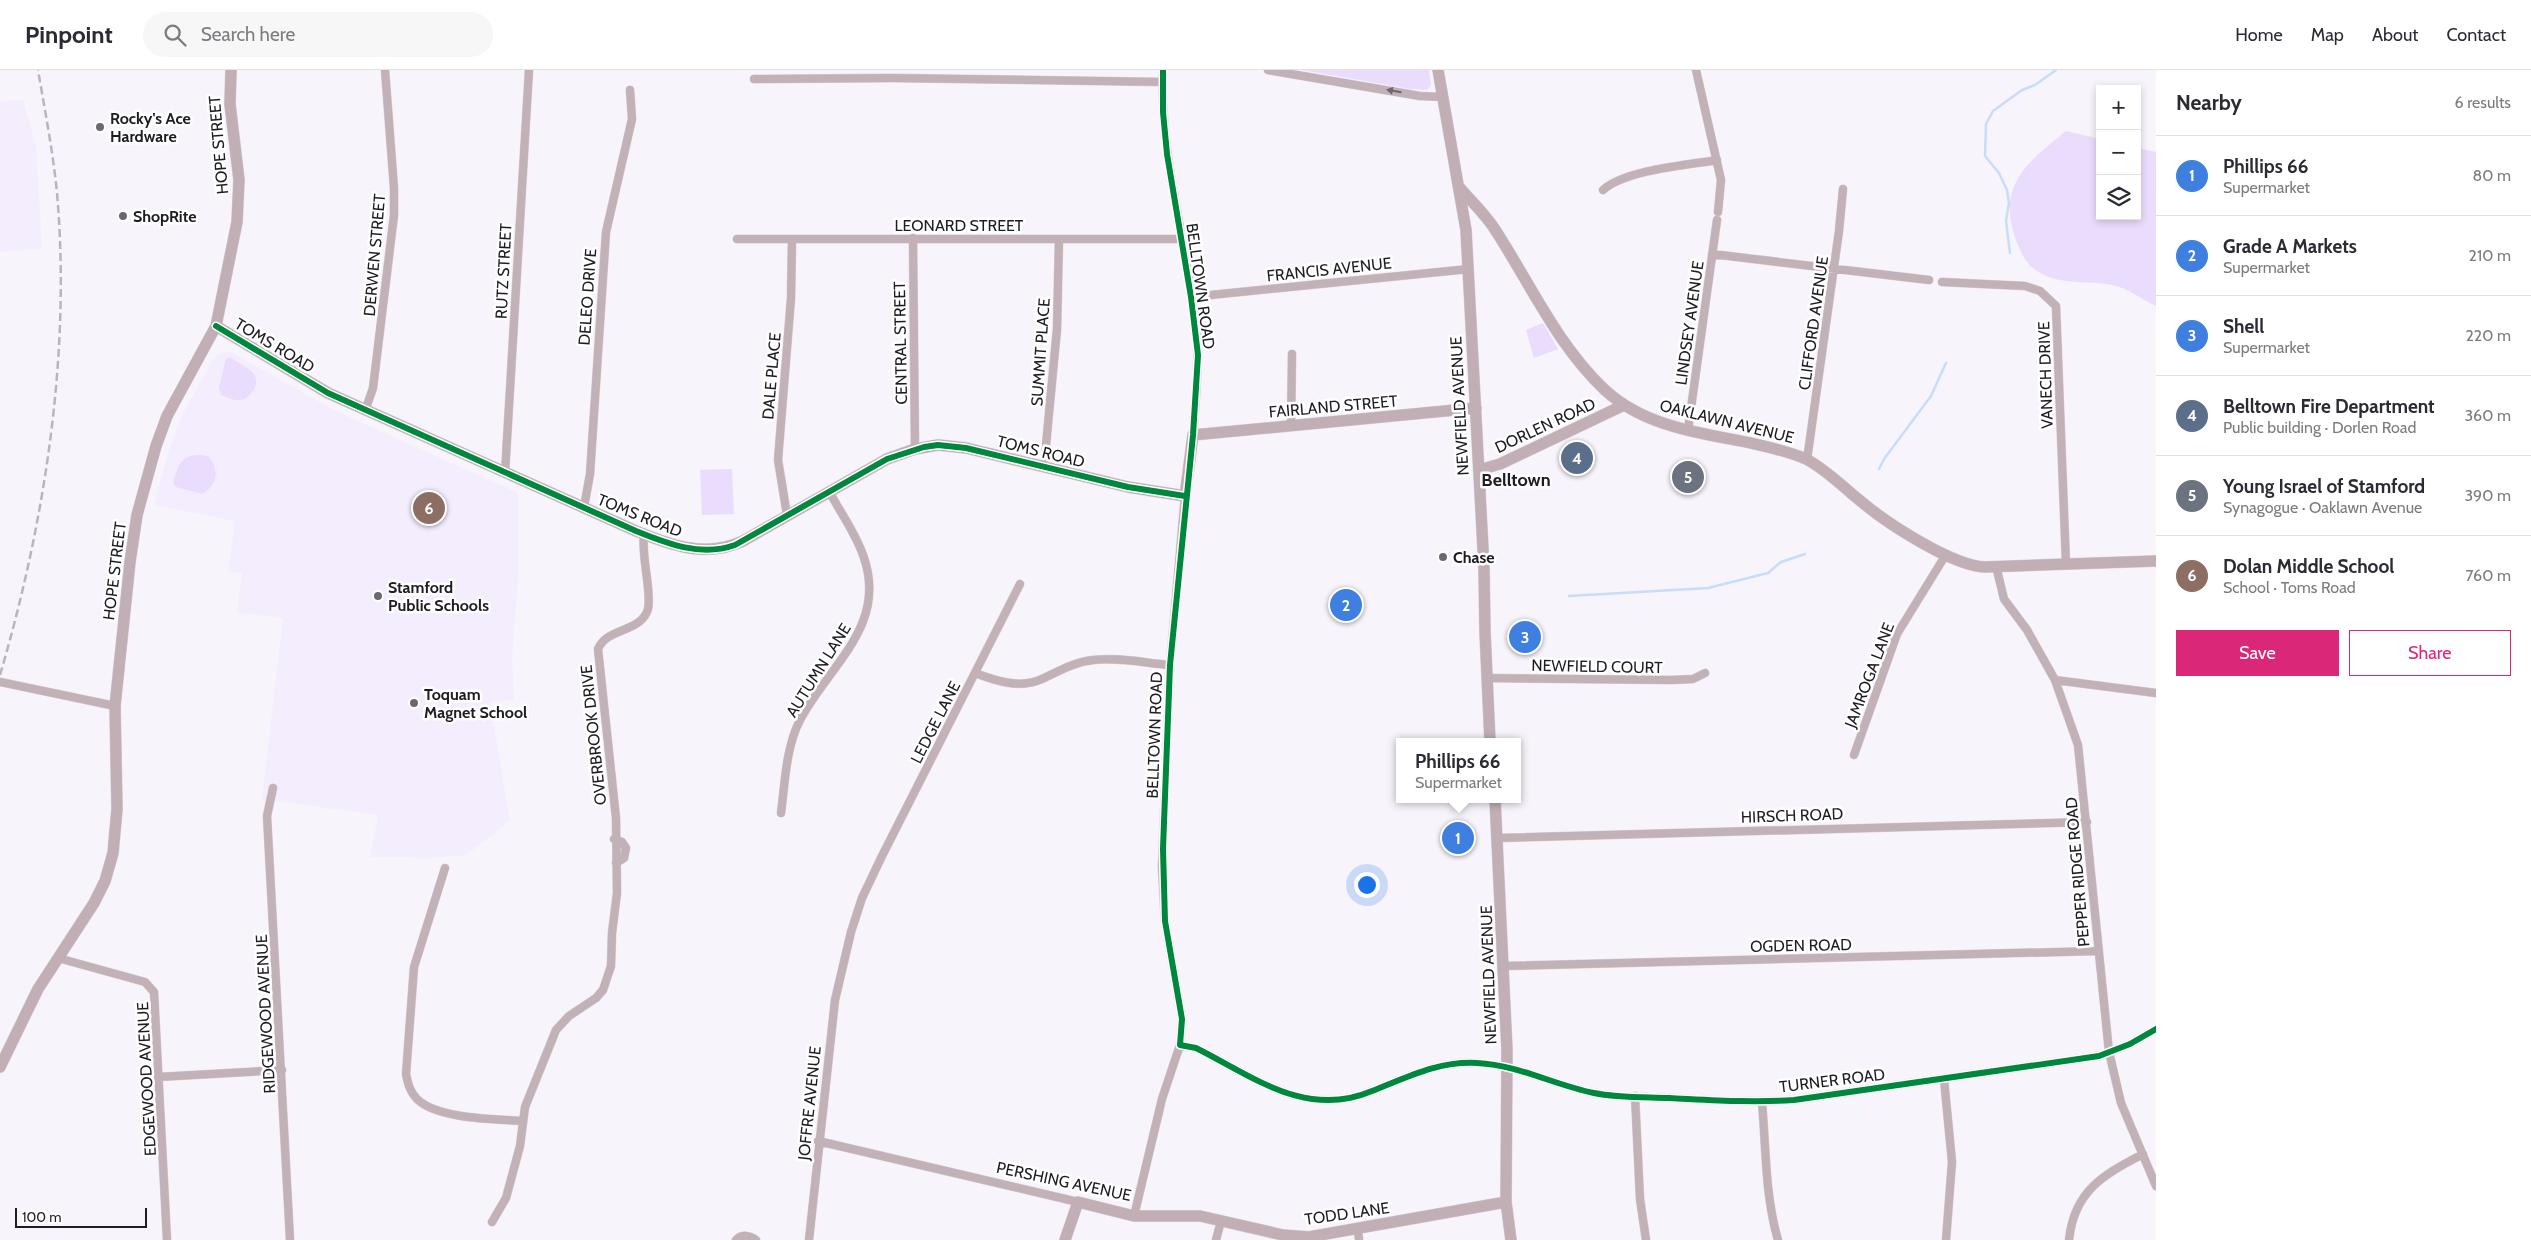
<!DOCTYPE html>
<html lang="en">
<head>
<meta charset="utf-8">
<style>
  :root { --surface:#fff; --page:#f7f7f7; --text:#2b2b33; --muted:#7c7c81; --line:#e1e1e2; --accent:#db2777 }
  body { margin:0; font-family:Cabin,sans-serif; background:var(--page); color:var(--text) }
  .controls { position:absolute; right:15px; top:15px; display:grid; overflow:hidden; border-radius:0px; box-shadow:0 2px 8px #0003 }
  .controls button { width:45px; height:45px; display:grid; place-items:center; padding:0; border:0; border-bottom:1px solid var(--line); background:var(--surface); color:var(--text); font:25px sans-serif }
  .scale { position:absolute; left:15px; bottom:12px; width:132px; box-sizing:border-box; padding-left:5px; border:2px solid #1f1c23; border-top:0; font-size:14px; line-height:18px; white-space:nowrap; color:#1f1c23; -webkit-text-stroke:4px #fff; paint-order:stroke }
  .you { position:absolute; left:1366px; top:814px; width:18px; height:18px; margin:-12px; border:4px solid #fff; border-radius:50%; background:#1a73e8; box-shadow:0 0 0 8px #1a73e833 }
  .badge { display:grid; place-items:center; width:32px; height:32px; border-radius:50%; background:var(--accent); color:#fff; font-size:16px; font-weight:700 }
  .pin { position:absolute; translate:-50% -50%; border:2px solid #fff; box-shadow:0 1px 5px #0006 }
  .popup { position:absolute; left:1396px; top:668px; width:125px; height:65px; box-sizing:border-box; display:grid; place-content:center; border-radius:0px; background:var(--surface); filter:drop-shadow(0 1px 4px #0005); font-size:16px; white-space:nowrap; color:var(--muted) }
  .popup b { font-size:19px; color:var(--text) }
  .popup::after { content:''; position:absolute; left:50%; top:100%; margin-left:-10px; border:10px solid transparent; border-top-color:var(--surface) }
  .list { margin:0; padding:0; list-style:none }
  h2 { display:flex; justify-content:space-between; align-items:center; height:65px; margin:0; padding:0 20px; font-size:21px }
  h2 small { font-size:16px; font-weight:400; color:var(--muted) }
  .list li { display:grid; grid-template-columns:32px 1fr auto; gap:15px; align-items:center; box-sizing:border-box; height:80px; padding:0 20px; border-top:1px solid var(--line) }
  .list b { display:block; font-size:19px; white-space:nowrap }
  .list p { margin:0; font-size:16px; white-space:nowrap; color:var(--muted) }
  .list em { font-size:16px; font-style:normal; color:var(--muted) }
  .actions { display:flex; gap:10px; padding:15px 20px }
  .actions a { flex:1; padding:11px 0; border:1px solid var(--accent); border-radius:0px; text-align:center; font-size:18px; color:var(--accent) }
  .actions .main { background:var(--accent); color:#fff }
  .icon { flex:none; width:28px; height:28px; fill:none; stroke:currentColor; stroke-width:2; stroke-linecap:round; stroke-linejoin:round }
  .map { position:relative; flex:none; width:2156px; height:1170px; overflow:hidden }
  header { display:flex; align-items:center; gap:30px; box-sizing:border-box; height:70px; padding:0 25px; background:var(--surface); border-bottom:1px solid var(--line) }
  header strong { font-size:24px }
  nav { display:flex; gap:28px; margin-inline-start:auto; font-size:18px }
  .search { width:350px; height:45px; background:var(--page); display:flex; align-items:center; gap:12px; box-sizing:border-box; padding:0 18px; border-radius:28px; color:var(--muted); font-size:19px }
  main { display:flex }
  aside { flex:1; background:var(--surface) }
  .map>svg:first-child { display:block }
  .built { fill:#f4edfd }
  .green { fill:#eadcfc }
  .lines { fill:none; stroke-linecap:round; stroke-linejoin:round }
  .stream { stroke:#c7ddf8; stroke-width:2.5 }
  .street-casing { stroke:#d4d2d8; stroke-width:9 }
  .secondary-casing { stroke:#d4d2d8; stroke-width:12 }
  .street { stroke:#c2b1b6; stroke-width:8 }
  .secondary { stroke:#c1afb5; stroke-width:11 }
  .rail { stroke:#bcb4ba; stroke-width:2.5; stroke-dasharray:8 4; stroke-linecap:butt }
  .cycleway-casing { stroke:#fff; stroke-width:9 }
  .cycleway { stroke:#00873e; stroke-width:6 }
  .oneway { fill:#70666c }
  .poi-dot { fill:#6b686f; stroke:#fff; stroke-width:2 }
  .labels { text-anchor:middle; stroke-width:5; stroke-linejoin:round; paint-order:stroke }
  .poi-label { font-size:16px; font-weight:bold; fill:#1f1c23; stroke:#fff; text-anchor:start }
  .street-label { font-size:16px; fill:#1f1c23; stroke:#fff }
  .neighbourhood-label { font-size:18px; font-weight:bold; fill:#1f1c23; stroke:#fff }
</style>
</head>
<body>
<header>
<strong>Pinpoint</strong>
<div class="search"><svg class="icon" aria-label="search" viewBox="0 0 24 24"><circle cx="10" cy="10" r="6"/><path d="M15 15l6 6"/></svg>Search here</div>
<nav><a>Home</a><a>Map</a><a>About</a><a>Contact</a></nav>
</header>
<main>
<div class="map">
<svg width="2156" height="1170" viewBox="0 0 2156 1170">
  <rect width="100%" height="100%" fill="#f7f4fb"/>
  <!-- built -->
  <path class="built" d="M23,30L36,76L42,179L0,182V31Z
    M229,281L334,340L518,423V509L512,588L514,630L490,632L510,751L466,785L423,789L410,787H370L378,745L262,729L283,548L237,543L242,503L228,502L235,451L154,435L168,383L180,349L212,291L218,284Z"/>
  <!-- green -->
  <path class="green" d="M1302,0H1429L1431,15L1427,20L1410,19Z
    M2066,61L2100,69V146H2137V78L2156,82V236C2143,230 2126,217 2112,215C2087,210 2056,216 2034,199C2024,191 2019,179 2015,167C1997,114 2029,91 2066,61Z
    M1543,253L1558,279L1534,288L1526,260Z
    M230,287C237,292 248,297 253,303C262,313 250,329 240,330C233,331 227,327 221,325L219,317L226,289Z
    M202,385L209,387C220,400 217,416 202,424L176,417L173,413C178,395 181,384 202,385Z
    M732,399L734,444L702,445L700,400Z"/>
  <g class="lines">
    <!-- stream -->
    <path class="stream" d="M2010,183L2006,151L2009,133L2007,120L1999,103L1985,86L1986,54L1993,41L2022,20L2035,15L2056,0
      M1879,399L1884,389L1931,326L1946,293
      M1569,526L1708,518L1768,503L1781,492L1805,484"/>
    <!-- street casing -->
    <g class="street-casing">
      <path id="street" d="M1163,0C1159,92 1190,179 1197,270C1199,302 1195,334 1193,365
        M1268,0L1420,26L1443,27
        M1696,0L1721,110L1718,142
        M754,9L892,8L1163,12
        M1603,120C1625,100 1687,95 1717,90
        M913,168L915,379
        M737,169H1181
        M1712,184L1929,210
        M1942,212L2025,216L2040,221L2056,236L2066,494
        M1191,227L1469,199
        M365,341L373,318L394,145V118L385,0
        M1291,356L1292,284
        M1688,360L1717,150
        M1807,390L1839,161L1843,119
        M1044,396L1057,259L1059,169
        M505,403L529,0
        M1185,426L1170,595L1162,797L1165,851L1182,949L1180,975L1196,978C1254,1007 1306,1049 1372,1021C1408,1007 1438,991 1477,993C1519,995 1554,1015 1594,1023C1618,1028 1645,1027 1669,1028C1711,1030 1752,1033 1794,1030L2099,986L2130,974L2156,959
        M584,437L590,404L606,162L632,49L630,20
        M787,445L778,390L791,228L792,169
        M1996,496L2004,529L2027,560L2055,610L2078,675L2109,982L2121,1033L2156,1116
        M975,603C996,611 1020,619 1042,609C1059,601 1074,592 1093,590C1118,587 1145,593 1170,595
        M1487,608L1672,610L1693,609L1705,603
        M2055,610L2156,623
        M0,612L115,636
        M1854,685L1897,564L1945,486
        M273,718L267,746L290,1170
        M781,743C785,712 786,677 800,650C829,595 889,555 863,485C855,462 840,442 829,421
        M1498,768L2087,752
        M614,769L622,772L626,778L624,788L616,793
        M445,798L414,897L406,1004C408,1014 410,1022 417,1029C437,1049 495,1049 523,1051
        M58,888L145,912L154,922L167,1170
        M1504,896L2098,881
        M158,1007L282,1000
        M1944,1009L1952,1092L1946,1170
        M1635,1026L1640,1129L1646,1170
        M1762,1032C1766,1077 1765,1126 1778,1170
        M818,1071L1078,1132
        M1134,1146L1162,1029L1180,975
        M492,1152L506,1128L520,1076L525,1037L556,960L569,946L596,928L603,920L611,896L612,863L617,823L616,748L598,579C607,557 641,563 648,539C652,521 641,488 644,464
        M1358,1159L1359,1170
        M736,1170C742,1164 750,1165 756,1170
        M809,1170L835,930L851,862L862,828L882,786L1020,514
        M1216,1170L1221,1151
        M2069,1170C2074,1121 2103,1105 2143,1084"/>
    </g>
    <!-- secondary casing -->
    <g class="secondary-casing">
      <path id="secondary" d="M1438,0L1466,160L1484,498L1485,562L1490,672
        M1460,118C1471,131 1485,144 1494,158C1530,213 1557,275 1605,320C1646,358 1703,363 1755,374C1773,378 1790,382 1806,389C1827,400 1845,419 1863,433C1888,454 1953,496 1985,497L2156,491
        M216,256L328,323L636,461C672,476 707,488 743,471L887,389L915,379L938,375L966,378L1128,417L1185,426L1193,365L1476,338
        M1479,400L1500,394L1624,335
        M1495,729L1507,980L1506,1132L1511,1170
        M0,997L38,919L94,833L105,811L113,783L117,739L115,636L130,492L137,445L156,376L167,346L216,256L237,152L239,110L230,34L231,0
        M1065,1170L1078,1132L1134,1146H1200L1283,1165L1309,1167L1506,1132"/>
    </g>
    <!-- street -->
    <use href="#street" class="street"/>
    <!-- secondary -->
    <use href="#secondary" class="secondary"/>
    <!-- rail -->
    <path class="rail" d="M0,605C45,452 71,283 57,123C53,82 45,41 38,0"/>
    <!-- cycleway casing -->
    <g class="cycleway-casing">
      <path id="cycleway" d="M1163,0V42L1167,84L1191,227L1198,285L1193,365L1170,595L1163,779L1165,851L1182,949L1180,975L1196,978C1254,1007 1306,1049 1372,1021C1408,1007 1438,991 1477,993C1519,995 1554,1015 1594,1023C1618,1028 1645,1027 1669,1028C1711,1030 1752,1033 1794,1030L2099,986L2130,974L2156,959
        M216,256L328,323L636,461C668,474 701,487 735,475L887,389L924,377L938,375L966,378L1128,417L1185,426"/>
    </g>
    <!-- cycleway -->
    <use href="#cycleway" class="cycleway"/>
  </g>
  <!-- one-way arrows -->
  <defs><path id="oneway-solid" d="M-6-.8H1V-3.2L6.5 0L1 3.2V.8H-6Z" transform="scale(1.25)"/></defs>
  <use class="oneway" href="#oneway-solid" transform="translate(1394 21) rotate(-170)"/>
  <!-- markers -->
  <g class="poi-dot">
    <circle cx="100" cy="57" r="5"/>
    <circle cx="123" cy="146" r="5"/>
    <circle cx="1443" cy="487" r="5"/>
    <circle cx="378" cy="526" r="5"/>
    <circle cx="414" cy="633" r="5"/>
  </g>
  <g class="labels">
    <!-- poi labels -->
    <g class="poi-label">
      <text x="110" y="54">Rocky's Ace<tspan x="110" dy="18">Hardware</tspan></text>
      <text x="133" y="152">ShopRite</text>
      <text x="1453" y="493">Chase</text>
      <text x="388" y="523">Stamford<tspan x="388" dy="18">Public Schools</tspan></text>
      <text x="424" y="630">Toquam<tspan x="424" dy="18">Magnet School</tspan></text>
    </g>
    <!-- street labels -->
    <g class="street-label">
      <text transform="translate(218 75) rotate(-95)" y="6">HOPE STREET</text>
      <text x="959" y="161">LEONARD STREET</text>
      <text transform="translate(374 185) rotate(-85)" y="6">DERWEN STREET</text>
      <text transform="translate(1329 199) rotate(-6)" y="6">FRANCIS AVENUE</text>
      <text transform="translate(503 201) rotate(-87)" y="6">RUTZ STREET</text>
      <text transform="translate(1201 216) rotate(82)" y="6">BELLTOWN ROAD</text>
      <text transform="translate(587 227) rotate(-86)" y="6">DELEO DRIVE</text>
      <text transform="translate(1689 253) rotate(-82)" y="6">LINDSEY AVENUE</text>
      <text transform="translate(1813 253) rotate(-82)" y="6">CLIFFORD AVENUE</text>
      <text transform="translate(900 273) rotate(-91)" y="6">CENTRAL STREET</text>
      <text transform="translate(275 275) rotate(31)" y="6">TOMS ROAD</text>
      <text transform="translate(1040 282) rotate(-86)" y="6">SUMMIT PLACE</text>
      <text transform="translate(2045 305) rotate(-92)" y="6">VANECH DRIVE</text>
      <text transform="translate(771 306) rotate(-85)" y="6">DALE PLACE</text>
      <text transform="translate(1333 336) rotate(-5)" y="6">FAIRLAND STREET</text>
      <text transform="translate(1459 336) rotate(-93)" y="6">NEWFIELD AVENUE</text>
      <text transform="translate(1727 351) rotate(14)" y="6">OAKLAWN AVENUE</text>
      <text transform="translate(1545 355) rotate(-25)" y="6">DORLEN ROAD</text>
      <text transform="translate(1041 381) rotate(14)" y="6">TOMS ROAD</text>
      <text transform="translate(640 445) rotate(22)" y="6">TOMS ROAD</text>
      <text transform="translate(114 501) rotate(-83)" y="6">HOPE STREET</text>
      <text transform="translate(1597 596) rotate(1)" y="6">NEWFIELD COURT</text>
      <text transform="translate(818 600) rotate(-58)" y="6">AUTUMN LANE</text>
      <text transform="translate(1869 605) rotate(-69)" y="6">JAMROGA LANE</text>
      <text transform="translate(935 652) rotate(-63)" y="6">LEDGE LANE</text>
      <text transform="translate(593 665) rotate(-96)" y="6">OVERBROOK DRIVE</text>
      <text transform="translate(1154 665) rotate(-88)" y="6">BELLTOWN ROAD</text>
      <text transform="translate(1792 745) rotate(-2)" y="6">HIRSCH ROAD</text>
      <text transform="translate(2077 802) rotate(-95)" y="6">PEPPER RIDGE ROAD</text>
      <text transform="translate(1801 875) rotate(-1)" y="6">OGDEN ROAD</text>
      <text transform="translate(1488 905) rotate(-92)" y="6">NEWFIELD AVENUE</text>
      <text transform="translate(265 944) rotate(-93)" y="6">RIDGEWOOD AVENUE</text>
      <text transform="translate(146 1009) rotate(-93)" y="6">EDGEWOOD AVENUE</text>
      <text transform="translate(1832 1010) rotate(-7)" y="6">TURNER ROAD</text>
      <text transform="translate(809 1033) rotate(-84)" y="6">JOFFRE AVENUE</text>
      <text transform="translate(1064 1111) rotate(12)" y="6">PERSHING AVENUE</text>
      <text transform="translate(1347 1143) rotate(-8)" y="6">TODD LANE</text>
    </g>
    <!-- neighbourhood labels -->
    <g class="neighbourhood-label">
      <text x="1516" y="416">Belltown</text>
    </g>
  </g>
</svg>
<div class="controls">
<button>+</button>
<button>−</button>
<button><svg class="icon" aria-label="layers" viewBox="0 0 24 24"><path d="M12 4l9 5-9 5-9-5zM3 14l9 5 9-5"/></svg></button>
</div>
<div class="scale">100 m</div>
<div class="you"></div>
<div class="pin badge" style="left:1458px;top:768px;background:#3f7fe0">1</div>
<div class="popup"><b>Phillips 66</b>Supermarket</div>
<div class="pin badge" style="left:1346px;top:535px;background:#3f7fe0">2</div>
<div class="pin badge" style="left:1525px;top:567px;background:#3f7fe0">3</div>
<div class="pin badge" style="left:1577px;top:388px;background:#5c6f8a">4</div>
<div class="pin badge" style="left:1688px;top:407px;background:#6b7280">5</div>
<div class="pin badge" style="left:429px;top:438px;background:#8d6e63">6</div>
</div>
<aside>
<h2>Nearby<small>6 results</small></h2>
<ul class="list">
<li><span class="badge" style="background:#3f7fe0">1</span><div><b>Phillips 66</b><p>Supermarket</p></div><em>80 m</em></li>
<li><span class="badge" style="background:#3f7fe0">2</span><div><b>Grade A Markets</b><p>Supermarket</p></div><em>210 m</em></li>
<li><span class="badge" style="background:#3f7fe0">3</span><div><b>Shell</b><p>Supermarket</p></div><em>220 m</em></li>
<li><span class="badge" style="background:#5c6f8a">4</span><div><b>Belltown Fire Department</b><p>Public building · Dorlen Road</p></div><em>360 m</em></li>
<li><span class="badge" style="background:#6b7280">5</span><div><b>Young Israel of Stamford</b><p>Synagogue · Oaklawn Avenue</p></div><em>390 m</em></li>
<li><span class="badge" style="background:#8d6e63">6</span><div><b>Dolan Middle School</b><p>School · Toms Road</p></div><em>760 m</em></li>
</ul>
<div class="actions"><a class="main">Save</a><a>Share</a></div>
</aside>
</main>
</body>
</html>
